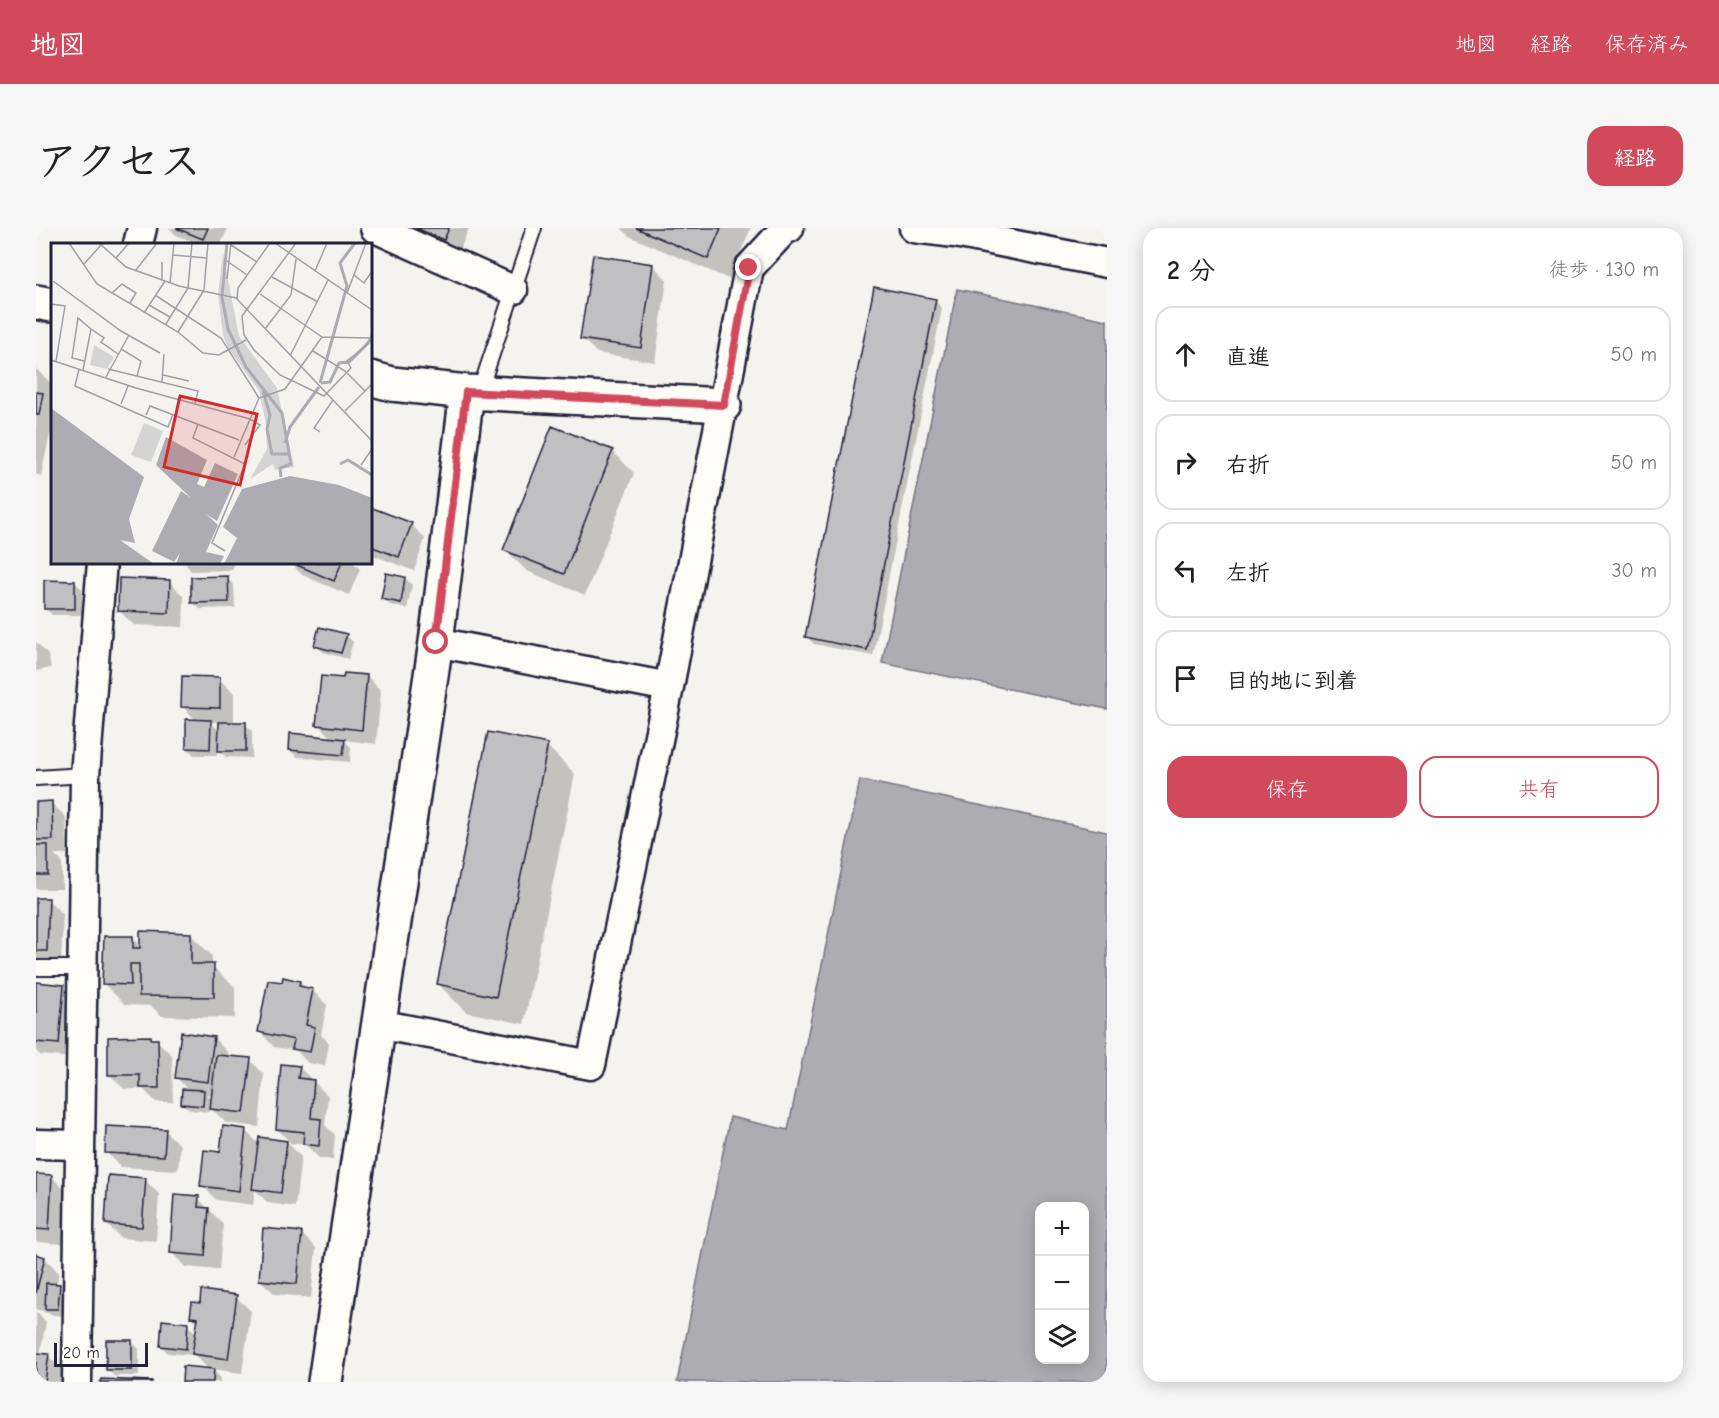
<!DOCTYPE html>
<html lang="ja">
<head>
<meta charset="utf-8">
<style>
  :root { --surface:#fff; --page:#f6f6f6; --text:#202124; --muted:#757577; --line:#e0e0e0; --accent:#d1495b }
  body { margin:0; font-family:"Comic Neue","Klee One",sans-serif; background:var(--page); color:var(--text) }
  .controls { position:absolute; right:18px; bottom:18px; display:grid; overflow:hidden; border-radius:12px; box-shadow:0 3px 15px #0003 }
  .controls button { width:54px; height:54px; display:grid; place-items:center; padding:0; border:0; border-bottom:2px solid var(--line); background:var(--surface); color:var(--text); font:30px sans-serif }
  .scale { position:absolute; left:18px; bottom:15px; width:94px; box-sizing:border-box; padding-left:6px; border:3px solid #22223b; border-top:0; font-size:16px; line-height:21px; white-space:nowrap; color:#22223b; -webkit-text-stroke:4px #fdfcf7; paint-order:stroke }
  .stop { position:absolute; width:18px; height:18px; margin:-14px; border:4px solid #d1495b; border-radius:50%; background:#fff }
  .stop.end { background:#d1495b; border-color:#fff; box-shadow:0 2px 6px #0008 }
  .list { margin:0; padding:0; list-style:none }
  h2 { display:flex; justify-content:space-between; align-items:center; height:78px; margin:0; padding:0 24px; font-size:26px }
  h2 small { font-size:20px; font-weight:400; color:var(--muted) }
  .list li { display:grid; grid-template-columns:39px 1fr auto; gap:18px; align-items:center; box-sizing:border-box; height:96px; margin:0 12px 12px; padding:0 12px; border:2px solid var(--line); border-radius:18px }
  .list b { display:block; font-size:22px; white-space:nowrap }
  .list em { font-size:20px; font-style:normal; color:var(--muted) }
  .actions { display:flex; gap:12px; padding:18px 24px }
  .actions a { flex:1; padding:14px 0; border:2px solid var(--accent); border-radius:18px; text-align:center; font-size:21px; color:var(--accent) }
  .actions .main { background:var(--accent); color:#fff }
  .icon { flex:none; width:33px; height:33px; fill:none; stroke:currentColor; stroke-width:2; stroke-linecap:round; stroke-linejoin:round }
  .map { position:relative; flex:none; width:1071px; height:1154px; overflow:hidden; border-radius:18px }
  header { display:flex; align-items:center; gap:36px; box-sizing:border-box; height:84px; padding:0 30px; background:var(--accent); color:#fff }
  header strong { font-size:28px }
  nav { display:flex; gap:33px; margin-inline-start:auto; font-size:21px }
  .intro { display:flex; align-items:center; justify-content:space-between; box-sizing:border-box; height:144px; padding:0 36px }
  h1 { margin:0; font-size:42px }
  .button { padding:15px 27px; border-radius:18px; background:var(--accent); color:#fff; font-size:21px; font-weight:700 }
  main { display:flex; gap:36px; padding:0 36px }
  aside { flex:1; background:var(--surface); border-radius:18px; box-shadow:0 3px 15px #0003 }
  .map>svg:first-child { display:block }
  .water { fill:#acacb2; stroke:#757582; stroke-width:1.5; fill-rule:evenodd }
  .shadow { fill:#0003; fill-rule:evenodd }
  .building { fill:#c0bfc2; stroke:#22223b; stroke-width:1.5 }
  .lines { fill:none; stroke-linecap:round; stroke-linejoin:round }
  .service-casing { stroke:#22223b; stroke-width:18 }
  .minor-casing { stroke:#22223b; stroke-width:33 }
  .tertiary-casing { stroke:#22223b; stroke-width:38 }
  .service { stroke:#fdfcf7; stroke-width:14 }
  .minor { stroke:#fdfcf7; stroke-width:28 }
  .tertiary { stroke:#fdfcf7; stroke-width:33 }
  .route { stroke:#d1495b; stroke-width:8 }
  .inset-river { fill:none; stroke:#acacb2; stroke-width:3 }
  .inset-road { fill:none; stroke:#a09fa7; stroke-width:1.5 }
  .view { fill:#d62828; fill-opacity:0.15; stroke:#d62828; stroke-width:3 }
  .inset-edge { fill:none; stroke:#22223b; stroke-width:3 }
</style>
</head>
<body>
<header>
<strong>地図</strong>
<nav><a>地図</a><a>経路</a><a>保存済み</a></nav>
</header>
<div class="intro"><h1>アクセス</h1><a class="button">経路</a></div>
<main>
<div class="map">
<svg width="1071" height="1154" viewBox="0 0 1071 1154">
  <rect width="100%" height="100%" fill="#f4f3ef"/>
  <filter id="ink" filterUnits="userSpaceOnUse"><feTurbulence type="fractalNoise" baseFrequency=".0167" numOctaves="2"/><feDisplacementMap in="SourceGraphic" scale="12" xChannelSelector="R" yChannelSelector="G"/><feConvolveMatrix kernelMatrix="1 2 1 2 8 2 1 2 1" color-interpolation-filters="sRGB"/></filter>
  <g filter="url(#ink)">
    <!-- water -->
    <path class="water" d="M921,61L1071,92V481L846,435Z
      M824,552L1071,604V1154H641L694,889L752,902ZM1004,978H1048V1132H1004Z"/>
    <!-- shadow -->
    <path class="shadow" d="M133,0H192L185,16H162L140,7Z
      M364,0H433L422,26Z
      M585,0H715L693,51L593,8Z
      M617,37L631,52L619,134L561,125L546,110Z
      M899,73L906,80L837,428L778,416L771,409Z
      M0,141L16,156V206H14L5,248L0,246Z
      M576,223L598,245L549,367L491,343L469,322Z
      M334,281L375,296L389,311L378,343L334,326Z
      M148,334H197V342L155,343Z
      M254,334H317L324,341L313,367L266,347Z
      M191,350L198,357L199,380L164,381L157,374Z
      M369,350L376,357L371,381L354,377L347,370Z
      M39,354L46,361V387H16L9,380Z
      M134,354L148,369L147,399L98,397L83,383Z
      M310,407L317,414L312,431L287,424L280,417Z
      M0,414L12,427L15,440L0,443Z
      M331,448L345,463L340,516L308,512L315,519L314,534L261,529L254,522L296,511L282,496L308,452Z
      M183,451L198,465V496H209L216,503V530L190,529L181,520V527H158L151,520L161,493L147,479ZM174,494H184V503Z
      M511,518L539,546L488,796L430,784L402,756Z
      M0,575H15L30,589L31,626H18L26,634V661H0Z
      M0,671L12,672L27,686L25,737L0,736Z
      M154,706L176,728V738L199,759V790L126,788L115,778L89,777L68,756L97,710L105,718Z
      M264,754L271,761L276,762L291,777L285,807L293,815L289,838L272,835L261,823L238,819L224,804Z
      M0,755L27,758L42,773L37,830L4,827L0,823Z
      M114,810L117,813H121L136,827L137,874H120L107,861H88L74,847Z
      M178,810L192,825V829L214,832L228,846L223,899L190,895L174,879L173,884L154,882L147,875L153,863L140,849ZM170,866L177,867L176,872Z
      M263,839L292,868L289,897L299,907L297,932L283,930L270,917L252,915L265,929L259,979L232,975L219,962L217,977L180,972L166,957L185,926L209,902L223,916L224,911L255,915L241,901Z
      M129,903L144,917L142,942L85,939L70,924Z
      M0,948L16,949L30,963L27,1016L0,1014Z
      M109,952L123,966L120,1013L85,1010L70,996Z
      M162,970L187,996L183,1042L150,1039L135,1024Z
      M265,1005L280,1020L275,1070L239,1066L224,1052Z
      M0,1028L9,1030L23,1045L20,1058H23L30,1065L29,1088L17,1087L0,1081Z
      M200,1069L215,1083L206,1145L176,1141L185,1150L184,1154H147L174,1142L156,1125V1127L132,1125L125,1118L151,1097L161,1106L162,1095L155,1088L165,1077Z
      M0,1084L10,1094L4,1127L12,1128L27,1142L25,1154H0Z
      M96,1114L103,1121V1148H78L71,1141Z"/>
    <!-- building -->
    <path class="building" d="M140,0H172L167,11Z
      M380,0H413L408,12Z
      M600,0H685L672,31Z
      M557,27L617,36L605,120L544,111Z
      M838,59L900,71L831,422L769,409Z
      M0,164L7,165L3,187H0Z
      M516,198L577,222L528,346L467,322Z
      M334,279L376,295L363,329L334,318Z
      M254,334H306L298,353Z
      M350,345L369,349L365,375L345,371Z
      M192,348L193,374L155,375V349Z
      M83,350L134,352L133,385L82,383Z
      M8,352L39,353V381H8Z
      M283,399L311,406L305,425L278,418Z
      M308,445L331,447L326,502L280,497L285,448L307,450Z
      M146,448L184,449V480L145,479Z
      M150,491L175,492L174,521L150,520Z
      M183,494H210V523H182Z
      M452,504L512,516L460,769L401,756Z
      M254,505L309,511L307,527L253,522Z
      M16,573L17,612H0V574Z
      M0,617H12V647H0Z
      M0,670H13L11,723H0Z
      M104,703L155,705V736H178V769L103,768V736H94L95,757L66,756L68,708H97V720H104Z
      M247,749L264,753L263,758L277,761L270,797L279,799L274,824L256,821L258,812L222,804L232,752L246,754Z
      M0,754L28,757L23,816L0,814Z
      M145,804L178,809L172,854L139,850Z
      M115,808V811H122L123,860H104V847H72V809Z
      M180,827L215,830L208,885L174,881Z
      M245,836L264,838L262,850L278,852L275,890L285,891L283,918L267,916L268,904L240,901Z
      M146,861L168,862L167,878L145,876Z
      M70,898L130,901L128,928L69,925Z
      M187,898L210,901L203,963L164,958L168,922L184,924Z
      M223,909L251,913L245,965L216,961Z
      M0,946L16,947L13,1002L0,1001Z
      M72,947L110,950L106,999L69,996Z
      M138,966L163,968L162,979L173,980L169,1028L134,1025Z
      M227,1000L266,1004L261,1056L223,1052Z
      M0,1026L9,1029L0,1065Z
      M10,1055L24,1056L22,1081H9Z
      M165,1062L201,1067L192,1131L156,1126L162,1090L154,1089L156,1074L164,1075Z
      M126,1092L152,1095L150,1121L124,1118Z
      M70,1112H96V1142H70Z
      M0,1125L13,1126L9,1154H0Z
      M147,1138L178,1141L177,1154H146Z
      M65,1151L116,1153V1154H64Z"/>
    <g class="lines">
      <!-- service casing -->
      <g class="service-casing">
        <path id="service" d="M443,165L498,0
          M0,550L49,547
          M0,740H46"/>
      </g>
      <!-- minor casing -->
      <g class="minor-casing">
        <path id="minor" d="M339,0L477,62
          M878,0L919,5L1071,35
          M102,16L106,0
          M400,414L633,459
          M342,796L555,837L633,459L713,40L748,2L753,0
          M0,916L43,917
          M41,1154L49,547L66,334"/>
      </g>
      <!-- tertiary casing -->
      <g class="tertiary-casing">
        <path id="tertiary" d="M0,74L16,77
          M334,150L356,156L431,164L688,177
          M289,1154L400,414L431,164"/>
      </g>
      <!-- service -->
      <use href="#service" class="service"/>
      <!-- minor -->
      <use href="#minor" class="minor"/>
      <!-- tertiary -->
      <use href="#tertiary" class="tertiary"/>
    </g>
  </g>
  <g class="lines" filter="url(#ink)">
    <!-- route -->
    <path class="route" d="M400,414L430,164L688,177L713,40"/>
  </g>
  <!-- overview -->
  <g transform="translate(15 15)">
    <rect width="321" height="321" fill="#f4f3ef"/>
    <path d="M172,10L188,93L226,145L243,224L224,227L222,221L199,236L216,206L215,181L208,148L176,103L172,92L167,52ZM43,102L63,114L56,126L39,122ZM93,180L112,188L100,219L80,212Z" fill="#d5d4d5"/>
    <path d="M0,165L93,234L78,276L84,300L69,297L103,321H0ZM115,194L156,217L146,241L153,244L164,220L187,231L166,278L155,271L167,282L155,309L173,313L169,321H125L129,310L123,319L101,308L130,248L140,255L105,222ZM239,233L288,242L321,255V321H173L186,295L172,284L191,246Z" fill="#acacb2"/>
    <path class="inset-river" d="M176,0L171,54L177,86L195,124L231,170L240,221L229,225L230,234M269,140L296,43L289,20L304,0M270,140L279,139L288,120L298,119L321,96M212,148L219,172L216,186L221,211H239M234,200L239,184L268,144M289,221L297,217L321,232"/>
    <path class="inset-road" d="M18,0L46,41L127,89L152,110L168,112L195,97M48,0L75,24L128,43L185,55L321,198M224,0L321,67M245,0L191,73L193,92L203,107L229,132L273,153L300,125L296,118L315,103L321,91M180,2L206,19M122,12L156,15M65,15L78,0M176,18L196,32M111,19V38M33,21L50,2M85,27L106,0M264,28L276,0M303,32L313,40L321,28M221,34L267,59M0,35V58M176,36L180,0M2,38L70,88L109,110M119,40L123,0M153,47L157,0M61,50L71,41L85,50L79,60M296,50L315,0M209,51L271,94L318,95M104,52L170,95L208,155M186,56L187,45L219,0M0,61L14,63L5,118M98,62L119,74M93,70L114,38M115,81L137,45L141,0M214,86L240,52L245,16M127,89L153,47M70,106L90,118L86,133M262,108L294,128L314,148M239,113L277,37M0,117L85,145L199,176L209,182L194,202M33,118L21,115L27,75L40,86M28,126L24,143L117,184L122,171M57,126L147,148L144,160M32,127L40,86L53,95L50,99L67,111M112,132L138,138M55,134L78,92M111,139L113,111M70,161L77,143M294,168L321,141M95,172L99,163L188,197M147,181L142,195L194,221L161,300L174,308M269,189L263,185L282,157M183,214L208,155L234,146L271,94M310,222L321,206"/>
    <path class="view" d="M129,153L206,171L189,242L113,224Z"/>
    <rect width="321" height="321" class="inset-edge"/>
  </g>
</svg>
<div class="controls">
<button>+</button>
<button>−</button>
<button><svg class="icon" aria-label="layers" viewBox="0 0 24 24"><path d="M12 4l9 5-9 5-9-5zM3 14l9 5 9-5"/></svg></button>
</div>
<div class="scale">20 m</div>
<div class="stop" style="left:400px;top:414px"></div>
<div class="stop end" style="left:713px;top:40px"></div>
</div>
<aside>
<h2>2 分<small>徒歩 · 130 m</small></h2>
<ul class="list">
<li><svg class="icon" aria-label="ahead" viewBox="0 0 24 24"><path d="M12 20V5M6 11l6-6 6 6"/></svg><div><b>直進</b></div><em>50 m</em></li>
<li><svg class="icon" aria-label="right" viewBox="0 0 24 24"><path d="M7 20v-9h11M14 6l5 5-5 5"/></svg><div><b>右折</b></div><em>50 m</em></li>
<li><svg class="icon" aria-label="left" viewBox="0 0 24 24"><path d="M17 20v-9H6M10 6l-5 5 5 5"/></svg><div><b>左折</b></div><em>30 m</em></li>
<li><svg class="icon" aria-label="arrive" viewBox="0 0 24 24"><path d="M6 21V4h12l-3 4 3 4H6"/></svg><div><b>目的地に到着</b></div></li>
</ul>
<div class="actions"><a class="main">保存</a><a>共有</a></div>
</aside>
</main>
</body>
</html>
